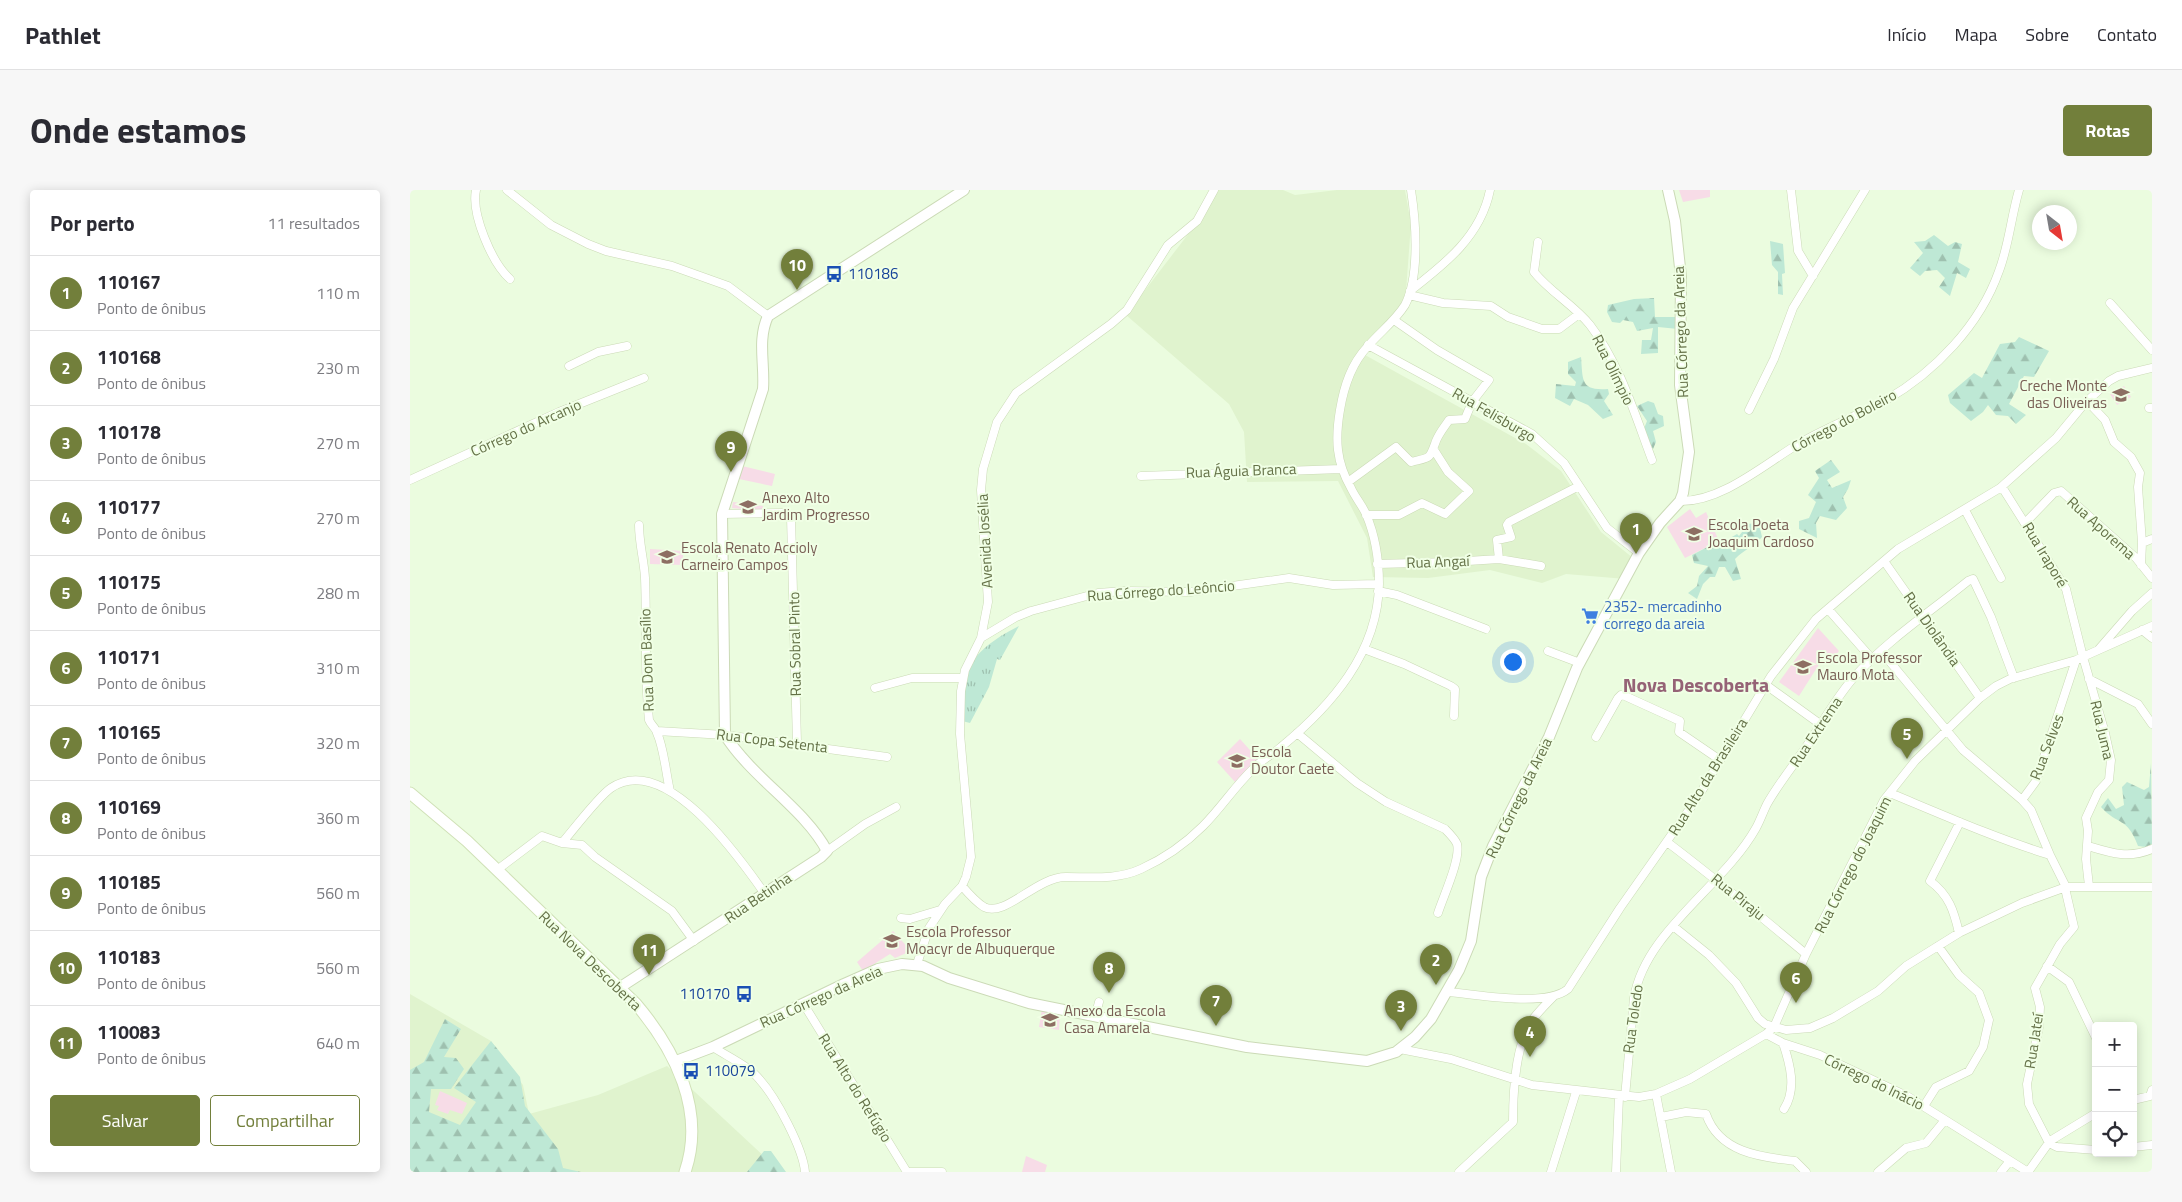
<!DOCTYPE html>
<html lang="pt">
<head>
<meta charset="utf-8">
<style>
  :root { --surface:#fff; --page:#f7f7f7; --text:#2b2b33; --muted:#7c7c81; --line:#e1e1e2; --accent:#727f3b }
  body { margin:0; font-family:"Titillium Web",sans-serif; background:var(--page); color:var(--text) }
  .controls { position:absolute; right:15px; bottom:15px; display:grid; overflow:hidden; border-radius:5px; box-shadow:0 2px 12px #0003 }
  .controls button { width:45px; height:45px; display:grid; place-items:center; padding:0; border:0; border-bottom:1px solid var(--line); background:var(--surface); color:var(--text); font:25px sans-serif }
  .compass { position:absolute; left:1622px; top:15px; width:45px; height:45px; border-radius:50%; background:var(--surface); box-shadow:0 2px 12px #0003; rotate:149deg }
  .you { position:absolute; left:1102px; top:471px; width:18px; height:18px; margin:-12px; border:4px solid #fff; border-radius:50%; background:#1a73e8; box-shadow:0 0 0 8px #1a73e833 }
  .badge { display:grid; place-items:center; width:32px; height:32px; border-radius:50%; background:var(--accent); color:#fff; font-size:16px; font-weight:700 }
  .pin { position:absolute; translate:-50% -41px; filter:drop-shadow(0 1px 2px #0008) }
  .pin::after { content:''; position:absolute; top:26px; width:18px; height:15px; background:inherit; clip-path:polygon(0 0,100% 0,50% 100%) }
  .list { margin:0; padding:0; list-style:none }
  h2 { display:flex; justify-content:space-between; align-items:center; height:65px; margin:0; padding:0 20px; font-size:21px }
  h2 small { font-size:16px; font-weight:400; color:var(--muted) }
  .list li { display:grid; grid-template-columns:32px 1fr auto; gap:15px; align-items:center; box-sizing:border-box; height:75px; padding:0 20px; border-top:1px solid var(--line) }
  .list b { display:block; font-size:19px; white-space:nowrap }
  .list p { margin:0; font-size:16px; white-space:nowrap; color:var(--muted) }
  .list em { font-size:16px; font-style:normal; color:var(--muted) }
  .actions { display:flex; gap:10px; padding:15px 20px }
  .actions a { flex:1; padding:11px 0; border:1px solid var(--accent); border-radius:5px; text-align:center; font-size:18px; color:var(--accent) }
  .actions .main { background:var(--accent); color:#fff }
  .icon { flex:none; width:28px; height:28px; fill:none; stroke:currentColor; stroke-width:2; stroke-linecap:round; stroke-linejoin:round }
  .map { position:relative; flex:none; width:1742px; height:982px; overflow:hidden; border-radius:5px }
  header { display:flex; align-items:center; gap:30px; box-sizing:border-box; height:70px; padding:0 25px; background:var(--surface); border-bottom:1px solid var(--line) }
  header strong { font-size:24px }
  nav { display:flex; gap:28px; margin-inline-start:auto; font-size:18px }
  .intro { display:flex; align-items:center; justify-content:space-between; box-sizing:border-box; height:120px; padding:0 30px }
  h1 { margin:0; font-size:35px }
  .button { padding:12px 22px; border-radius:5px; background:var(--accent); color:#fff; font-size:18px; font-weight:700 }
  main { display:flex; gap:30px; padding:0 30px }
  aside { flex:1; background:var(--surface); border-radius:5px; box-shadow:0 2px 12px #0003 }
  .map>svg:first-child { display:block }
  .residential { fill:#e0f3ce }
  .education { fill:#f7dce7 }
  .forest { fill:url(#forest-firs) }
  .park { fill:url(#park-tufts) }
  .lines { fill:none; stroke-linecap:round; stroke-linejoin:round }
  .minor-casing { stroke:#cbdab6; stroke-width:9 }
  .tertiary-casing { stroke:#cbdab6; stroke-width:12 }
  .secondary-casing { stroke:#d0e1b7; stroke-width:13 }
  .minor { stroke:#fff; stroke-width:8 }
  .tertiary { stroke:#fff; stroke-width:10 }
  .secondary { stroke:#fff; stroke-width:11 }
  .labels { text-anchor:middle; stroke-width:4; stroke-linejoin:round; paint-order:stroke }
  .transit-label { font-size:15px; fill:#164399; stroke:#f0ffe5; text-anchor:start }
  .street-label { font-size:15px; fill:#647147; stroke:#f0ffe5 }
  .education-label { font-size:15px; fill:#785e54; stroke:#f0ffe5; text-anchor:start }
  .shop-label { font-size:15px; fill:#366cbe; stroke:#f0ffe5; text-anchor:start }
  .district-label { font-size:20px; font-weight:bold; fill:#956376; stroke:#f0ffe5 }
</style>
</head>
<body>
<header>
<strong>Pathlet</strong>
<nav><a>Início</a><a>Mapa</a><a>Sobre</a><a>Contato</a></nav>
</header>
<div class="intro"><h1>Onde estamos</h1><a class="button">Rotas</a></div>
<main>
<aside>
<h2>Por perto<small>11 resultados</small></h2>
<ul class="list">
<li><span class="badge">1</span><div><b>110167</b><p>Ponto de ônibus</p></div><em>110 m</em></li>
<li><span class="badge">2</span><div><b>110168</b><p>Ponto de ônibus</p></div><em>230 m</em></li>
<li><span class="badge">3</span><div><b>110178</b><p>Ponto de ônibus</p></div><em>270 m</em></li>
<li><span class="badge">4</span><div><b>110177</b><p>Ponto de ônibus</p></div><em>270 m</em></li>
<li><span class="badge">5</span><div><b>110175</b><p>Ponto de ônibus</p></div><em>280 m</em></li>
<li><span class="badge">6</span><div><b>110171</b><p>Ponto de ônibus</p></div><em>310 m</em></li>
<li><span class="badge">7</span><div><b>110165</b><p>Ponto de ônibus</p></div><em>320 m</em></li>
<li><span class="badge">8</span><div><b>110169</b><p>Ponto de ônibus</p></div><em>360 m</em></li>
<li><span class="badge">9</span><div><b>110185</b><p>Ponto de ônibus</p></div><em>560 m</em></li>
<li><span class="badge">10</span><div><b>110183</b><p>Ponto de ônibus</p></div><em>560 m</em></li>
<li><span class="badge">11</span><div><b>110083</b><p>Ponto de ônibus</p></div><em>640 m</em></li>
</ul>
<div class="actions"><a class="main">Salvar</a><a>Compartilhar</a></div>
</aside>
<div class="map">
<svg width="1742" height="982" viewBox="0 0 1742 982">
  <defs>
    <pattern id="forest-firs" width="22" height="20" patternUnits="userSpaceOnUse" patternTransform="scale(1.25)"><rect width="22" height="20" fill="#bee8d5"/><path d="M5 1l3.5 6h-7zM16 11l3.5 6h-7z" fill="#9ec0af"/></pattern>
    <pattern id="park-tufts" width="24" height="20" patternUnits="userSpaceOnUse" patternTransform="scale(1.25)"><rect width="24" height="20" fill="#bee8d5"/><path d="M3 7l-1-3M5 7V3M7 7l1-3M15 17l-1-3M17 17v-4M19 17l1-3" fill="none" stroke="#9ec0af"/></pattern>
  </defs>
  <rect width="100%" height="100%" fill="#ebfcdf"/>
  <!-- residential -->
  <path class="residential" d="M800,0H873L885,5L927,0H995L1001,34L996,101L985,131L955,165L1116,254L1151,281L1191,342L1223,368L1216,389L1156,384L1132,393L1080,380L1018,388L963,387L957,348L928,291L837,292L834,242L819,214L716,125L786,34Z
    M0,804L81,851L113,895L119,924L188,905L257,876L371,982H0Z"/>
  <!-- education -->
  <path class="education" d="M1269,0H1300V7L1273,12Z
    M1714,196L1721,207L1707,215L1700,204Z
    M332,276L365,284L362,296L329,289Z
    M323,312L353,316V321L322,318Z
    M1280,319L1286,328L1296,322L1309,351L1275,368L1257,337Z
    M240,359L273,361V375L240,374Z
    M1408,438L1429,461L1423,469L1415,465L1389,506L1369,492Z
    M830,549L848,569L825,592L807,572Z
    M483,741L501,761L485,768L480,764L453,781L447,772Z
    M632,819L650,824L649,840L629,837Z
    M30,901L57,913L52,924L40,920L38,924L27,920L29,916L25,915Z
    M616,966L637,975L635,982H612Z"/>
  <!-- forest -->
  <path class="forest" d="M1524,45L1538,56L1545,52L1552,54L1548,72L1560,79L1556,88L1547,83L1540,106L1529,97L1535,88L1527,80L1515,81L1510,86L1500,78L1513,63L1504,52L1515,51Z
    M1360,51L1373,54L1375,83L1372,84L1373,105L1368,104V82L1362,75Z
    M1244,108L1245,127H1268V139L1248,137V163L1231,164L1232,150H1241L1243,138L1227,141L1223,132L1213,130L1210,133L1202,132L1197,122L1198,115L1224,109Z
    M1609,147L1639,161L1624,187L1614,186L1599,214L1616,225L1606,234L1598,226L1586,225L1578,215L1573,222L1561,231L1540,213L1538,205L1564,183L1572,188L1590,154L1605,152Z
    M1171,167C1173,190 1170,201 1198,199L1199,204L1194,211L1203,225L1193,229L1178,215L1164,209L1160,216L1145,208L1146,194L1165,196L1166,192L1158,184V172Z
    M1238,211L1244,213L1248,224L1253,226L1254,236L1243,241L1246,252L1243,259L1233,241L1237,231L1227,216Z
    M1421,270L1430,282L1417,290L1422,298L1441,290L1438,299L1433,307L1437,318L1426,330L1410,326L1406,333L1407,348L1389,339V331L1399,328L1406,312L1398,305L1409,288L1405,281Z
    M1345,333L1350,338L1352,347C1344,356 1334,360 1325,369L1331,389L1323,391L1315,377H1309L1305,387H1300L1293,394L1287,409L1278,403L1287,396L1289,386L1298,376L1284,373L1282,365L1309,351H1315L1327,344L1329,346L1338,334Z
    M1741,573L1742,654L1736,657L1728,656C1717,626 1708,636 1691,617L1698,608L1706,619L1714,615L1712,597L1717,592L1734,600L1739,597Z
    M35,829L51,839L34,867L46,868L54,879L41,899H21L19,922L50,935L66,912L44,898L81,851L110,887L115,916L148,959L153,978L171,982H0V880L14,872Z
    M354,961H361L376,982H337Z"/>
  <!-- park -->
  <path class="park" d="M609,436L590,470L587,469L579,497L560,533L552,531C553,518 552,505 554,492C558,465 587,447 609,436Z"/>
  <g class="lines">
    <!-- minor casing -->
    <g class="minor-casing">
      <path id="minor" d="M66,0C61,24 82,73 100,89
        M97,0L141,35L178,54L196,61L262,76L318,96L358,126
        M1381,0L1388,61L1403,86
        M1128,52L1124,82C1140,102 1164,115 1180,135C1210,174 1225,225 1242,270
        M1000,101C1035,74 1071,46 1080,0
        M999,105L1033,113L1081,116L1098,127L1132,139H1149L1169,124
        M1700,113L1742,160
        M958,155L1122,244L1154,273L1197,338L1229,363
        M159,176L188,162L217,156
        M1677,211L1695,230L1704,252L1721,267L1730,283L1728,297L1732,353L1731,375
        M1739,218H1742
        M1339,220L1364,169L1383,118L1455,0
        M731,286L931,279
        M0,290L149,222L234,188
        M938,292L986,257L1001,272C1021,267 1019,270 1026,251C1029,243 1035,236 1039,230L1055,229L1062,212L1079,190L1027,160L984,130
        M1592,297L1656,399L1673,467L1695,543L1701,570L1699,590L1688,602L1676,628L1678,641L1676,669L1679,696
        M1270,311C1310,312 1351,277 1385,256C1414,238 1446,227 1476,210C1525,182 1570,135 1589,81C1599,55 1601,27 1609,0
        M1555,320L1591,388
        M312,324L374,323L381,327L387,553
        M956,325H989L1012,313L1035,324L1059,301L1038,282L1024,260
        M1616,332L1644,303L1651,301L1726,368L1742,388
        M229,335C229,353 234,370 235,388C237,435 234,483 239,530C241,535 246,538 247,543C254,558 256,584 260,601
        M1732,353L1742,349
        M1089,369L1087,350L1101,347L1097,335L1099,332L1169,296
        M1474,371L1570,508
        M967,374L1042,372L1089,369L1131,376
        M968,401L987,405L1076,439
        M1418,419L1462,469
        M1732,440L1742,448
        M571,448L606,427L621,421L688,403L714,401L780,402L879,388L923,395L969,394
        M954,459L994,474L1041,496L1045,499L1044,526
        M1689,459L1722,421L1742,403
        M1138,461L1170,473
        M1471,461L1553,560L1612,610L1621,620L1640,665
        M1679,489L1728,514L1742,534
        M1356,495L1410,534
        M465,498L502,488H552
        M247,541L315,545L477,567
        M887,543L947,593L976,612L1035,639C1039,643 1045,649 1047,654C1051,669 1033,707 1028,723
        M1186,547L1208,508L1211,505L1215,506L1270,531L1269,542L1310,570
        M1480,603C1533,625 1585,648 1640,665L1656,697
        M1612,610L1626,591L1666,470
        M1257,652C1305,688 1350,726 1396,764
        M152,653L172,655L185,667L262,721L284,751
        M1678,656C1701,663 1719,669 1742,659
        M417,661L455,634L486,617
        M87,680L132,646L152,653C164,639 188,607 201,598C255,561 329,667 355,704
        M552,696C558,703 566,712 574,717C595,728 626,687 656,687C681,687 707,690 731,679C753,669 776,653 793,636C811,618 825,596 843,579C851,570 862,565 871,557C921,516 968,463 969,394C969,371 965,345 956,324C952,315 945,307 941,298C926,272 925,249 930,220C934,196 941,174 958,156C970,142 985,131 995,115C1010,86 1006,32 1001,0
        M1655,698L1664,737L1650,754L1625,798L1630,817L1629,837L1617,894L1619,914L1639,953L1647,957L1686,960
        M491,728L500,729L530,720
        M1263,736L1299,765L1326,793L1348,828L1355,834L1376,840L1400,838L1423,828L1468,801L1496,776L1549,743L1612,713L1656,697H1742
        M1549,743C1544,721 1539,705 1520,691L1550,632
        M507,774L519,738L535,714L552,696L556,687L561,667L550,544L551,501L555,480L571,448L578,412L571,300L573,279L587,232L606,203L701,134L717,120L758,55L787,31L804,0
        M1637,776L1659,792L1686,848
        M1037,802C1067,804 1135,818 1158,799L1210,718L1288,607L1361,486L1406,429L1488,359L1590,298L1646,248L1675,213L1699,191L1708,186L1742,178
        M393,813L497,982
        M685,827L689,812
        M1356,844L1373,853L1410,865L1497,906L1618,982
        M1373,853C1380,874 1387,899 1374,919
        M303,857C318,867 339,876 350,890C366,908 393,958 395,982
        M990,859L1041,869L1122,895L1229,907L1246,904L1280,889L1356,844L1364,837L1396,764L1474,610L1505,571L1570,508L1586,496L1600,489L1666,470L1742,436
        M1246,904L1261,982
        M1215,907L1224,808C1235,741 1313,697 1346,638C1350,631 1353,622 1357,614C1370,591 1388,570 1402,548C1416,527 1428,505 1445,486C1478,450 1520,422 1558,391L1563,389L1581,427L1604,488
        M1723,910L1740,906L1742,900
        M1514,916L1526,897L1559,881L1573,857L1579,830L1569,803L1549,785L1528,756
        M1251,927L1276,922L1296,924C1309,962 1349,967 1385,971L1396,982
        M1723,957L1742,955
        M500,982H532
        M1049,982L1103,932C1103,902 1105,854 1123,829C1129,821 1137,813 1144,806
        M1141,982L1166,902
        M1206,982L1209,906
        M1468,982L1496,958L1516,953L1535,930
        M1591,982L1599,972
        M1618,982L1640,951L1686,923"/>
    </g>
    <!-- tertiary casing -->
    <g class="tertiary-casing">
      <path id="tertiary" d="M209,798L411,667L417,661C395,619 342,588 315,545L312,324L353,199C355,174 347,150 358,126L554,0
        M266,871L303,857L434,794L468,779L492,774L513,776L539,788L619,813L837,857L957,871L986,862L1005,847L1021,829L1049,780L1061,751L1071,687L1083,656L1139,547L1167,478L1229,363L1250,333L1270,311L1273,303L1279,262L1270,195L1271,87L1265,31L1258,0"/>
    </g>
    <!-- secondary casing -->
    <g class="secondary-casing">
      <path id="secondary" d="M0,603L57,651L226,814C265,860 296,921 275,982"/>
    </g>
    <!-- minor -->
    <use href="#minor" class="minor"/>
    <!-- tertiary -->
    <use href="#tertiary" class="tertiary"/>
    <!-- secondary -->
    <use href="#secondary" class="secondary"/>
  </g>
  <!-- icons -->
  <defs>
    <g id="bus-bare" transform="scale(1.35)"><path d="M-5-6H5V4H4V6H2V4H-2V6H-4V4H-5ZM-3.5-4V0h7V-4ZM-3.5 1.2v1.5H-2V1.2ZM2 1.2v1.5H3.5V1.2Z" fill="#1a4fb4" stroke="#f0ffe5" stroke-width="2.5" paint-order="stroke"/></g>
    <g id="school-bare" transform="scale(1.35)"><path d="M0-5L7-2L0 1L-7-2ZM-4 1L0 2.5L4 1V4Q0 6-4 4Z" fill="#8d6e63" stroke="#f0ffe5" stroke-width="2.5" paint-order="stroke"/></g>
    <g id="supermarket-bare" transform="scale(1.35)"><path d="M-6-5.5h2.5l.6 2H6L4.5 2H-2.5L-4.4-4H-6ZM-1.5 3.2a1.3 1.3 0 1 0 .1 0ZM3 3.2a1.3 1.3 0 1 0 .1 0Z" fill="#3f7fe0" stroke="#f0ffe5" stroke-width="2.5" paint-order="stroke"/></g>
  </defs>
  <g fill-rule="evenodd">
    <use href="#bus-bare" x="424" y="84"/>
    <use href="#school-bare" x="1711" y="205"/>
    <use href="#school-bare" x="338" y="317"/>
    <use href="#school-bare" x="1284" y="344"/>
    <use href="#school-bare" x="257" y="367"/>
    <use href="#supermarket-bare" x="1180" y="426"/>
    <use href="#school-bare" x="1393" y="477"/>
    <use href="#school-bare" x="827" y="571"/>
    <use href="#school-bare" x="482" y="751"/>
    <use href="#bus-bare" x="334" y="804"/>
    <use href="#school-bare" x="640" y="830"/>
    <use href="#bus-bare" x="281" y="881"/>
  </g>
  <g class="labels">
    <!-- transit labels -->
    <g class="transit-label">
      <text x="438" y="89">110186</text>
      <text x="320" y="809" text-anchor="end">110170</text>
      <text x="295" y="886">110079</text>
    </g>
    <!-- street labels -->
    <g class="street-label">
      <text transform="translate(1271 142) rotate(-92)" y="5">Rua Córrego da Areia</text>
      <text transform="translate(1203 180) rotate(64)" y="5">Rua Olímpio</text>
      <text transform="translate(1084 225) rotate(30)" y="5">Rua Felisburgo</text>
      <text transform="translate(1434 231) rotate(-28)" y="5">Córrego do Boleiro</text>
      <text transform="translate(116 238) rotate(-24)" y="5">Córrego do Arcanjo</text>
      <text transform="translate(831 281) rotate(-2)" y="5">Rua Águia Branca</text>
      <text transform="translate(1691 338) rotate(42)" y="5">Rua Aporema</text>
      <text transform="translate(575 351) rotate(-93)" y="5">Avenida Josélia</text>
      <text transform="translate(1635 365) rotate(59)" y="5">Rua Iraporé</text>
      <text transform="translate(1028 372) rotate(-2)" y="5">Rua Angaí</text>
      <text transform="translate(751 401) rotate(-4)" y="5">Rua Córrego do Leôncio</text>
      <text transform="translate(1522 439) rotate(55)" y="5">Rua Diolândia</text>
      <text transform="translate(385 454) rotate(-91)" y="5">Rua Sobral Pinto</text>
      <text transform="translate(237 470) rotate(-92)" y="5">Rua Dom Basílio</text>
      <text transform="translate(1692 540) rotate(77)" y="5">Rua Juma</text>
      <text transform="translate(1406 542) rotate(-56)" y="5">Rua Extrema</text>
      <text transform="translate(362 551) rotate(7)" y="5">Rua Copa Setenta</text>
      <text transform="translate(1637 557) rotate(-69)" y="5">Rua Selves</text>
      <text transform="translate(1298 587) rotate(-58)" y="5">Rua Alto da Brasileira</text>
      <text transform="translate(1109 608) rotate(-64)" y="5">Rua Córrego da Areia</text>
      <text transform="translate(1443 675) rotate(-63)" y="5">Rua Córrego do Joaquim</text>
      <text transform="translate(1328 707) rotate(39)" y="5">Rua Piraju</text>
      <text transform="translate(348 708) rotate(-34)" y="5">Rua Betinha</text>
      <text transform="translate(180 771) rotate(44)" y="5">Rua Nova Descoberta</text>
      <text transform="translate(411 807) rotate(-24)" y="5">Rua Córrego da Areia</text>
      <text transform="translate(1223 829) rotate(-82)" y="5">Rua Toledo</text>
      <text transform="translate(1624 851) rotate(-81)" y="5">Rua Jateí</text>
      <text transform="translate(1464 892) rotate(26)" y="5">Córrego do Inácio</text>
      <text transform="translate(445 898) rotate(58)" y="5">Rua Alto do Refúgio</text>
    </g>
    <!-- education labels -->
    <g class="education-label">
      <text x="1697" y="201" text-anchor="end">Creche Monte<tspan x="1697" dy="17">das Oliveiras</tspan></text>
      <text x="352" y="313">Anexo Alto<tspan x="352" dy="17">Jardim Progresso</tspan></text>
      <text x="1298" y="340">Escola Poeta<tspan x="1298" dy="17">Joaquim Cardoso</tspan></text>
      <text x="271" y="363">Escola Renato Accioly<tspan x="271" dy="17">Carneiro Campos</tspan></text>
      <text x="1407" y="473">Escola Professor<tspan x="1407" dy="17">Mauro Mota</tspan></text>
      <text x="841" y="567">Escola<tspan x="841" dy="17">Doutor Caete</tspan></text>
      <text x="496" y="747">Escola Professor<tspan x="496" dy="17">Moacyr de Albuquerque</tspan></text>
      <text x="654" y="826">Anexo da Escola<tspan x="654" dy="17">Casa Amarela</tspan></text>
    </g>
    <!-- shop labels -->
    <g class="shop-label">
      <text x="1194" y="422">2352- mercadinho<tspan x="1194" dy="17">corrego da areia</tspan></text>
    </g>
    <!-- district labels -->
    <g class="district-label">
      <text x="1286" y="502">Nova Descoberta</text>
    </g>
  </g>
</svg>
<div class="controls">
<button>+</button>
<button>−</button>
<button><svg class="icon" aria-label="locate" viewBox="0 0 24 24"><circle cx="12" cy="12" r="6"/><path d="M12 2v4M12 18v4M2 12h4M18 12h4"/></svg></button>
</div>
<svg class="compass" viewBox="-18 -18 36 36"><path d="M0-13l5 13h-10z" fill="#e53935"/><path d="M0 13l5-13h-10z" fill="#7c7c81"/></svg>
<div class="you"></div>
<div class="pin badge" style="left:1226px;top:364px">1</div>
<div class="pin badge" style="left:1026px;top:795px">2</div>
<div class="pin badge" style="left:991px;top:841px">3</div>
<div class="pin badge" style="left:1120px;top:867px">4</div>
<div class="pin badge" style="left:1497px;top:569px">5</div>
<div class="pin badge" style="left:1386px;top:813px">6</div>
<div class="pin badge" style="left:806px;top:836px">7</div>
<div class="pin badge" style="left:699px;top:803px">8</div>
<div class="pin badge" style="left:321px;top:282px">9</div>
<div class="pin badge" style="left:387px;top:100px">10</div>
<div class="pin badge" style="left:239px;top:785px">11</div>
</div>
</main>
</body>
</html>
